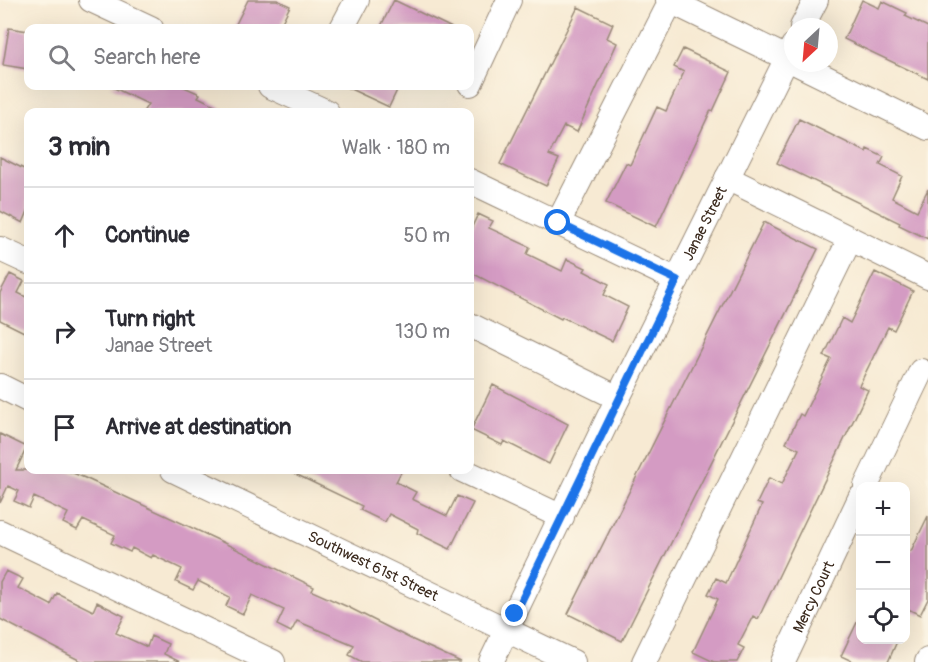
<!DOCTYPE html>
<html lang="en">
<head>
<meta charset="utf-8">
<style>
  :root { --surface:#fff; --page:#f7f7f7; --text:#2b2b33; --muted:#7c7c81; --line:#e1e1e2 }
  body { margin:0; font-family:Pangolin,sans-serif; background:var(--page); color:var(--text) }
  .controls { position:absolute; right:18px; bottom:18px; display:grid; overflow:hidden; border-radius:12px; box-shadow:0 6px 24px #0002 }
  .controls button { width:54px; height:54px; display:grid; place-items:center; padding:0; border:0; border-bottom:2px solid var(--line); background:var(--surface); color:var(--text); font:30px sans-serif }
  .compass { position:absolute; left:784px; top:18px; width:54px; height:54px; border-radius:50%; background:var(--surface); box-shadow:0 6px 24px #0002; rotate:206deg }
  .stop { position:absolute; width:18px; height:18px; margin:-14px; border:4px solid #1a73e8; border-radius:50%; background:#fff }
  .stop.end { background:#1a73e8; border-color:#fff; box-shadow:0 2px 6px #0008 }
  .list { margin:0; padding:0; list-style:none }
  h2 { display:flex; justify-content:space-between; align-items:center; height:78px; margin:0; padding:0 24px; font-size:26px }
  h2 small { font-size:20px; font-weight:400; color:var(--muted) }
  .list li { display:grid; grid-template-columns:39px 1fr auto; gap:18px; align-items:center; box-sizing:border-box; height:96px; padding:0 24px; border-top:2px solid var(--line) }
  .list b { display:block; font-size:22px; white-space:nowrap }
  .list p { margin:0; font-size:20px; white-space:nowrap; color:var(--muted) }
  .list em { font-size:20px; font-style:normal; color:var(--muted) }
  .icon { flex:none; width:33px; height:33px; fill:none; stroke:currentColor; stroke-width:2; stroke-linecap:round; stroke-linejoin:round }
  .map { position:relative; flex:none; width:928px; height:662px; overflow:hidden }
  .search { position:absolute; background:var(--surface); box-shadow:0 6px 24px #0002; left:24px; top:24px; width:450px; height:66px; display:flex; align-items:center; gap:15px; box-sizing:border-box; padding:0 21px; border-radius:12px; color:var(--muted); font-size:22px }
  .panel { position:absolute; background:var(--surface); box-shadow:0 6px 24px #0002; left:24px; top:108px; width:450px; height:366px; border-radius:12px }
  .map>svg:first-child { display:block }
  .building { fill:#d49bc3 }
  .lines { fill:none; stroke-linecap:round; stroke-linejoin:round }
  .minor-casing { stroke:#998a78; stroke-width:26 }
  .minor { stroke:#fff; stroke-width:24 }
  .route { stroke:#1a73e8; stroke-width:8 }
  .labels { text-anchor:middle; stroke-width:6; stroke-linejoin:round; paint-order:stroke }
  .street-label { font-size:15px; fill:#3b2a1e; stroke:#fcf5e5 }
</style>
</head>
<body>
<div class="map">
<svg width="928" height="662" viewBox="0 0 928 662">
  <rect width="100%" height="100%" fill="#fcf5e5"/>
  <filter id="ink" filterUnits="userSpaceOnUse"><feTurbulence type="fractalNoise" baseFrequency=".0167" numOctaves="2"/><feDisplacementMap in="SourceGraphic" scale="12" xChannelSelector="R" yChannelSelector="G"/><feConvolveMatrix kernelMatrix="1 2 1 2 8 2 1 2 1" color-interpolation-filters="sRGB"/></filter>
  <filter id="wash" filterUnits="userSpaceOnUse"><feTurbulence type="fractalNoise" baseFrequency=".008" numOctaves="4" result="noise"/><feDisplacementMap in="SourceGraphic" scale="24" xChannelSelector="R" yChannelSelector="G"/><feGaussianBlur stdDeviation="1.35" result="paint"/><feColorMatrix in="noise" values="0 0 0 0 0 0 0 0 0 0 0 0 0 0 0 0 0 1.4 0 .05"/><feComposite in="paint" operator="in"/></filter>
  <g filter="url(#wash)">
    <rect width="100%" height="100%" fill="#f7ead3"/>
    <g id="blocks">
      <!-- building -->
      <path class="building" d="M248,0H277L290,6L279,28H234Z
        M394,0L452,28H380Z
        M862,0L879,8L882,1L907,13L905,16L928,27V79L844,39Z
        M578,7L613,24L607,38L617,43L577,132L564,126L549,155L559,159L546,186L500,164Z
        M9,28L28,31V69L3,65Z
        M683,49L731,72L713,111L711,110L656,227L606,203L626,163L630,165L657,107L666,111L684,72L674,67Z
        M110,86H182L200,94L198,97L229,112H143L148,104Z
        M344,86H399L389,107Z
        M799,119L866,152L867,149L884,157L880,165L902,176L892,198L917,211L928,189V239L899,225L900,223L777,163Z
        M0,157L28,171V211L23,223L0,211Z
        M478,214L493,221L489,228L530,247L527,254L562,271L567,259L586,268L584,271L609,284L604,295L628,307L612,341L562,317L561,319L470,272V231Z
        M764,222L818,249L622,641L568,614Z
        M875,272L913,291L894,330L888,327L859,386L868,390L758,619L753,616L738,645L744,648L737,662H714L693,652L718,599L708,594L716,578L726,583L762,505L757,503L769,478L782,484L799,449L786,443L800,414L803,416L831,359L824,356L842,318L850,323Z
        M10,274L24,281L18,293L28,298V334L0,320V293Z
        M493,385L568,424L549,464L504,441L502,445L471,430Z
        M0,434L27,447L16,470H66L85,478L218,540L314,587L312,591L348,607L413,640L461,662H362L349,655L354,645L297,621L291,632L277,625L284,610L252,595L243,614L226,606L230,597L198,581L193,590L176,582L182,569L153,555L151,558L132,548L130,552L111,543L115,535L83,520L77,530L63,523L68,513L34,497L29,508L14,501L19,491L8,486L0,503Z
        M287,470H402L396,482L416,492L412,499L447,516L457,496L473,503L450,549L417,533L418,529L389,514L385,522L360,510L362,506Z
        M928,516V599L920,615L906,608V549L911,551Z
        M6,571L23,579L18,588L51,605L57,593L93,611L97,602L124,616L116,633L147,647L151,636L168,644L164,654L180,662H83L71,656L0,619V582Z
        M861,614V639H898L888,662H854L841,656Z"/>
    </g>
  </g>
  <g filter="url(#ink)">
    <use href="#blocks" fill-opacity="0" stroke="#998a78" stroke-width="1.5"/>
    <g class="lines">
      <!-- minor casing -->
      <g class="minor-casing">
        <g id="minor">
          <path d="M91,0L151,28"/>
          <path d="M668,0L793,61"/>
          <path d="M802,27L816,0"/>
          <path d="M342,28L357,0"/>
          <path d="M796,63L928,128"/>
          <path d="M470,84L509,0"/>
          <path d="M270,86L327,112"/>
          <path d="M727,178L928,277"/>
          <path d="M470,181L677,280"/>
          <path d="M558,223L671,1"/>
          <path d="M0,249L28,262"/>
          <path d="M470,325L618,398"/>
          <path d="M0,386L28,400"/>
          <path id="s1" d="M173,470L573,662"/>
          <path d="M462,470L562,517"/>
          <path d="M866,486L921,371"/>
          <path d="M0,532L273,662"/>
          <path id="s2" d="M491,662L618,398L793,46"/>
          <path d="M644,662L850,239"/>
          <path id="s3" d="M783,662L860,498"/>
          <path d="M927,662L928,660"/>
        </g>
      </g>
      <!-- minor -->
      <use href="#minor" class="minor"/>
    </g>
  </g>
  <g class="lines" filter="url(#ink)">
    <!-- route -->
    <path class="route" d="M515,614L677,280L558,223"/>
  </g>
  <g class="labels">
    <!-- street labels -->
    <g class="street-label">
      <text dy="5" stroke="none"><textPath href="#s2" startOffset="488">Janae Street</textPath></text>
      <text dy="5" stroke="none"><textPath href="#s1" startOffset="222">Southwest 61st Street</textPath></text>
      <text dy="5" stroke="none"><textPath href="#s3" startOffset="72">Mercy Court</textPath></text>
    </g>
  </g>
</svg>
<div class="controls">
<button>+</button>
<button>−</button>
<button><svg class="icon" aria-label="locate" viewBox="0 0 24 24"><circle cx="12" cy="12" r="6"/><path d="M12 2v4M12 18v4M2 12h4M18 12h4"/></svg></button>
</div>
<svg class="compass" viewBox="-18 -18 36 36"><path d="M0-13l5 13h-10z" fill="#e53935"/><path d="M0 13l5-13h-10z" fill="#7c7c81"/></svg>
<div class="stop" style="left:558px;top:223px"></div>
<div class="stop end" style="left:515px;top:614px"></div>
<div class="search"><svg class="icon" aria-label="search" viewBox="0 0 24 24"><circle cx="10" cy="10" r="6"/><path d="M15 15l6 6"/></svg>Search here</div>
<section class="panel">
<h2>3 min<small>Walk · 180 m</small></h2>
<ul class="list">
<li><svg class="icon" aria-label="ahead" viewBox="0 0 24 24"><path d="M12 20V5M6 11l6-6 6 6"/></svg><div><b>Continue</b></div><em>50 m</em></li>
<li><svg class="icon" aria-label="right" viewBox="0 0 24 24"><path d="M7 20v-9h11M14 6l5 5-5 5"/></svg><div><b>Turn right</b><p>Janae Street</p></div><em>130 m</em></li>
<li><svg class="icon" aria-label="arrive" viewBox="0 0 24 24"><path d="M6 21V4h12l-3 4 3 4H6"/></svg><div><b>Arrive at destination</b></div></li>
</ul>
</section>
</div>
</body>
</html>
